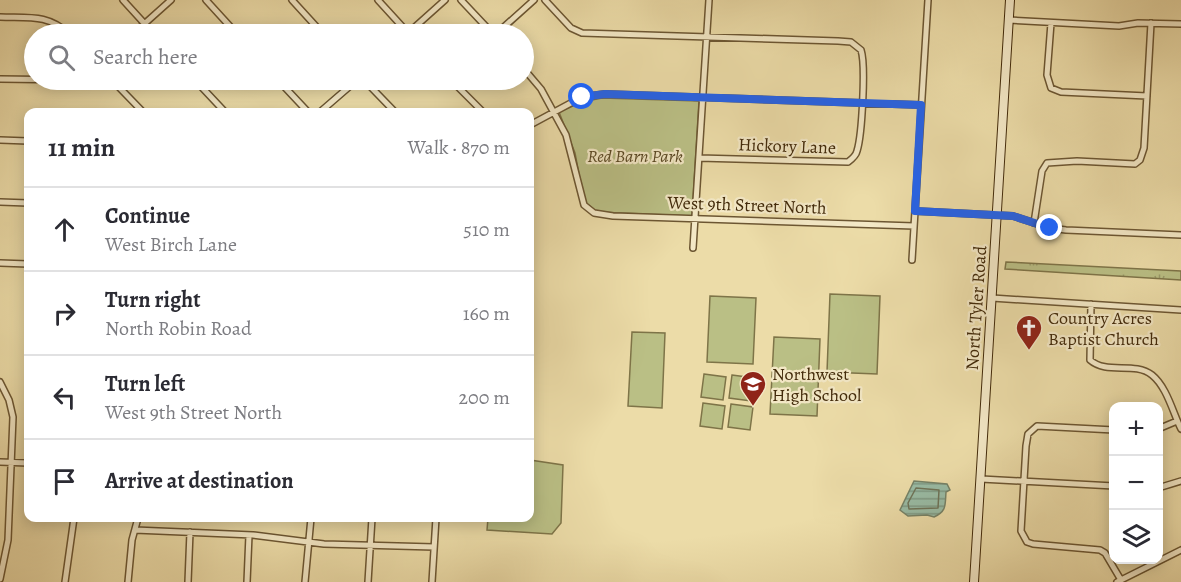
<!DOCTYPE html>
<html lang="en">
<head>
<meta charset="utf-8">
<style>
  :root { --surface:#fff; --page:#f2f2f3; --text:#2b2b33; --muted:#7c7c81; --line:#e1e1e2 }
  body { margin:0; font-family:Alegreya,serif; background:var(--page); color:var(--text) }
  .controls { position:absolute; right:18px; bottom:18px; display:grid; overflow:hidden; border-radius:12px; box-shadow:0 3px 15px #0003 }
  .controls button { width:54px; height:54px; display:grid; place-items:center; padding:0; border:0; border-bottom:2px solid var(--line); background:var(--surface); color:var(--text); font:30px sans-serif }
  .stop { position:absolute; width:18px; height:18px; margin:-14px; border:4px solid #2563eb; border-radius:50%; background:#fff }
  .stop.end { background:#2563eb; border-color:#fff; box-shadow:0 2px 6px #0008 }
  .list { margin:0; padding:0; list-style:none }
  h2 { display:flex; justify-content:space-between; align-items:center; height:78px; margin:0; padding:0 24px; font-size:26px }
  h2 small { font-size:20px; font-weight:400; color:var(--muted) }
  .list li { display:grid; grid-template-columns:39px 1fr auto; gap:18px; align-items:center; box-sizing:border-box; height:84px; padding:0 24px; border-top:2px solid var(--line) }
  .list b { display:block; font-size:22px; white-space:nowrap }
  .list p { margin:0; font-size:20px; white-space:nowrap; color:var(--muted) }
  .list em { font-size:20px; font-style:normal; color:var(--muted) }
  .icon { flex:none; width:33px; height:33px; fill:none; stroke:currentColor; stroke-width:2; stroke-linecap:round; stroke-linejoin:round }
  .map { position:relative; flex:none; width:1181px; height:582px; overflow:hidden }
  .search { position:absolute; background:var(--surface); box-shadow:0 3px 15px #0003; left:24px; top:24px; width:510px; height:66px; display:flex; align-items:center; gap:15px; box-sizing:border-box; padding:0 21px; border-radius:33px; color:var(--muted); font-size:22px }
  .panel { position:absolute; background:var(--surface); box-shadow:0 3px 15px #0003; left:24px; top:108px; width:510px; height:414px; border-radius:12px }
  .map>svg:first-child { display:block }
  .grass { fill:url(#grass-tufts); stroke:#7e7448; stroke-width:1.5 }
  .park { fill:#babf85; stroke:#7e7448; stroke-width:1.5 }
  .water { fill:url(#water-rules); stroke:#768267; stroke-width:1.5 }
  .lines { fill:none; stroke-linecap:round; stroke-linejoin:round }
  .shore { stroke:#6e7358; stroke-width:1.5 }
  .street-casing { stroke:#6c5632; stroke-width:8 }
  .secondary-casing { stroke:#422a0a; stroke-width:10 }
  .street { stroke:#f3e8c6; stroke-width:5 }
  .secondary { stroke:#f3e8c6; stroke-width:8 }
  .route { stroke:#2563eb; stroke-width:8 }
  .labels { text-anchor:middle; stroke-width:4.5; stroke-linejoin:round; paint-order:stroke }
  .street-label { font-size:18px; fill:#422a0a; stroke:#f3e8c6 }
  .park-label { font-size:18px; font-style:italic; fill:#5a4823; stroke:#f3e8c6 }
  .poi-label { font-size:18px; fill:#422a0a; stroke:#f3e8c6; text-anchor:start }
</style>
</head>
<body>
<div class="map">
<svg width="1181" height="582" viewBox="0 0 1181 582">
  <defs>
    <pattern id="grass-tufts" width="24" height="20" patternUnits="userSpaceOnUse" patternTransform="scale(1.5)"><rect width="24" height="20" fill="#babf85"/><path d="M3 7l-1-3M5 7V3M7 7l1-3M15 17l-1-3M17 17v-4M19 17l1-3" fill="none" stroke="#999b6b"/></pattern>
    <pattern id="water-rules" width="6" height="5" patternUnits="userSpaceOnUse" patternTransform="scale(1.5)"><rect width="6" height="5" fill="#99bca5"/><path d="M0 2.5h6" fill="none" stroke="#7e9985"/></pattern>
  </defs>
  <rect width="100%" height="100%" fill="#ecdca8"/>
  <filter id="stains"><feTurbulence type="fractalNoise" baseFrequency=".00333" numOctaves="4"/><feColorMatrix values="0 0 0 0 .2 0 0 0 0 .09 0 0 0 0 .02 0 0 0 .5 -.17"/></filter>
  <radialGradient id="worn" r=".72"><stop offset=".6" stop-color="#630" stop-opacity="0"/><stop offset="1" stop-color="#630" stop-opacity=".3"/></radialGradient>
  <!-- grass -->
  <path class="grass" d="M1006,262L1181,271V280L1005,269Z"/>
  <!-- park -->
  <path class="park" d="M602,98L699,101L692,216L597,212L584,201L575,153L559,112L582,102Z
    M830,294L880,296L877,374L827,372Z
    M710,296L756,298L753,364L707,362Z
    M632,332L665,333L662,408L628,406Z
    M774,337L820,339L817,416L770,414Z
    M704,374L726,377L723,400L701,397Z
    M732,375L754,378L751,401L729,398Z
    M703,403L725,406L722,429L700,426Z
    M731,404L753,407L750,430L728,427Z
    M530,460L563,465L561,523L552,534L487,530L488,518H530Z"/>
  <!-- water -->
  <path class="water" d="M914,481L947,484L950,490L946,492C945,505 947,511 934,517L927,515L908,516L900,510Z"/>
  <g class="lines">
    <!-- shore -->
    <path class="shore" d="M916,488L939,490L938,508L909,509L908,503Z"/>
    <!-- street casing -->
    <g class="street-casing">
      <path id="street" d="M123,0L154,34
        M206,0L237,34
        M292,0L323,34
        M378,0L409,34
        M461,0L493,34
        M545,0L571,28L582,33L838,41L851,42L861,50C866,65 862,135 857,151C856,156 852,159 848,162L699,158
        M0,17C29,18 48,14 69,34
        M1009,20L1119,26L1138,23L1181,24
        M1051,23L1047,75L1051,88L1061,92L1147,96
        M133,34L171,0
        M407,34L445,0
        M496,34L534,0
        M524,69L541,89L566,135L584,205L594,213L613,216L914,226
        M0,79L77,80
        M112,80L143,112
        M195,80L225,112
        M278,80L308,112
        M364,80L395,112
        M451,80L483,112
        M320,112L357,80
        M530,125L582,97L605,94L921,105
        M0,140L28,141
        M0,202L28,203
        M915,211L1013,216L1050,228L1066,230L1181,235
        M1034,223L1042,171L1047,163L1077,161L1135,164L1140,160L1144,148L1151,23
        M693,248L709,0
        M912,260L928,0
        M0,263L28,264
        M992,298L1181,310
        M1091,304L1090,360C1107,375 1134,361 1152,375C1167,387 1173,413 1181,429
        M0,382L9,400L13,417L8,540L0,579
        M1158,429L1177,421
        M1114,430L1037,426L1028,434L1026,446L1021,531L1027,542L1033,544L1100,550L1105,553L1121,580
        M0,462L28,463
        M981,479L1114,486
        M1158,488L1181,481
        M135,530L253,535L324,544L434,547
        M65,582L74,518
        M128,582L132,540L138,518
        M188,582L190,532
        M247,582L249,535
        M305,582L311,518
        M368,582L372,518
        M432,582L436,518
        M1117,582L1181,550"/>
    </g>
    <!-- secondary casing -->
    <g class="secondary-casing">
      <path id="secondary" d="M974,582L1010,0"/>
    </g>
    <!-- street -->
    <use href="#street" class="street"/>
    <!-- secondary -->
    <use href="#secondary" class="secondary"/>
  </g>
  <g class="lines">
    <!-- route -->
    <path class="route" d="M582,97L605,94L921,105L915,211L1013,216L1050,228"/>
  </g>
  <!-- icons -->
  <defs>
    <g id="church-pin" transform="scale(1.35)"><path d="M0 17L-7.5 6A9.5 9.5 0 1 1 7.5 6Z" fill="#8f2418" stroke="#f3e8c6"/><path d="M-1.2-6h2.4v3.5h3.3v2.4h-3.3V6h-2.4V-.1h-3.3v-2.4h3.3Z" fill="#fff"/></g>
    <g id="school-pin" transform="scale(1.35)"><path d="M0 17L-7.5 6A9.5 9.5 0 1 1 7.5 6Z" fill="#8f2418" stroke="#f3e8c6"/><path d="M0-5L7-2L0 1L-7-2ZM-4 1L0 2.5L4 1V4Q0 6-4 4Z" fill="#fff"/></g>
  </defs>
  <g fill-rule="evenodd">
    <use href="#church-pin" x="1029" y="328"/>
    <use href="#school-pin" x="753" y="384"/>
  </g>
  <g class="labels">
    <!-- street labels -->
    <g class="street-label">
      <text transform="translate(787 146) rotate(2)" y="6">Hickory Lane</text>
      <text transform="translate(747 205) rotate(2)" y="6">West 9th Street North</text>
      <text transform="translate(976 308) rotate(-86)" y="6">North Tyler Road</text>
    </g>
    <!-- park labels -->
    <g class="park-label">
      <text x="635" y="162">Red Barn Park</text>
    </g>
    <!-- poi labels -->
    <g class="poi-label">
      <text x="1048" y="324">Country Acres<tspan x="1048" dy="21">Baptist Church</tspan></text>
      <text x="772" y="380">Northwest<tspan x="772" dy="21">High School</tspan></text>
    </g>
  </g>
  <rect width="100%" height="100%" filter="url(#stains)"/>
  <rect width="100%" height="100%" fill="url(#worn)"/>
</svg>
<div class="controls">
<button>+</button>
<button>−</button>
<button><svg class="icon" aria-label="layers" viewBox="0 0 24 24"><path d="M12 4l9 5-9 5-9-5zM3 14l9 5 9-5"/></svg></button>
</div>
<div class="stop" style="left:582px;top:97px"></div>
<div class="stop end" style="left:1050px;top:228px"></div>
<div class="search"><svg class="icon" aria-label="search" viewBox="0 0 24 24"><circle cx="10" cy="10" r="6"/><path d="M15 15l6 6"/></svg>Search here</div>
<section class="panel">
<h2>11 min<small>Walk · 870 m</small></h2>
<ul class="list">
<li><svg class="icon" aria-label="ahead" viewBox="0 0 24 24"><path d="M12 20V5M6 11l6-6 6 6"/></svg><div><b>Continue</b><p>West Birch Lane</p></div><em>510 m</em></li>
<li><svg class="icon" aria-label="right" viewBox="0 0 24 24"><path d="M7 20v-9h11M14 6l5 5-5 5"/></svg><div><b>Turn right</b><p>North Robin Road</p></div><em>160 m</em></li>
<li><svg class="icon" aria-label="left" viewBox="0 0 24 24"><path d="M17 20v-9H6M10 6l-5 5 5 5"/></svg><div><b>Turn left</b><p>West 9th Street North</p></div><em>200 m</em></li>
<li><svg class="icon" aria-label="arrive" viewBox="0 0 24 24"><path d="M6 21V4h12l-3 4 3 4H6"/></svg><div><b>Arrive at destination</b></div></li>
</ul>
</section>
</div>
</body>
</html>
